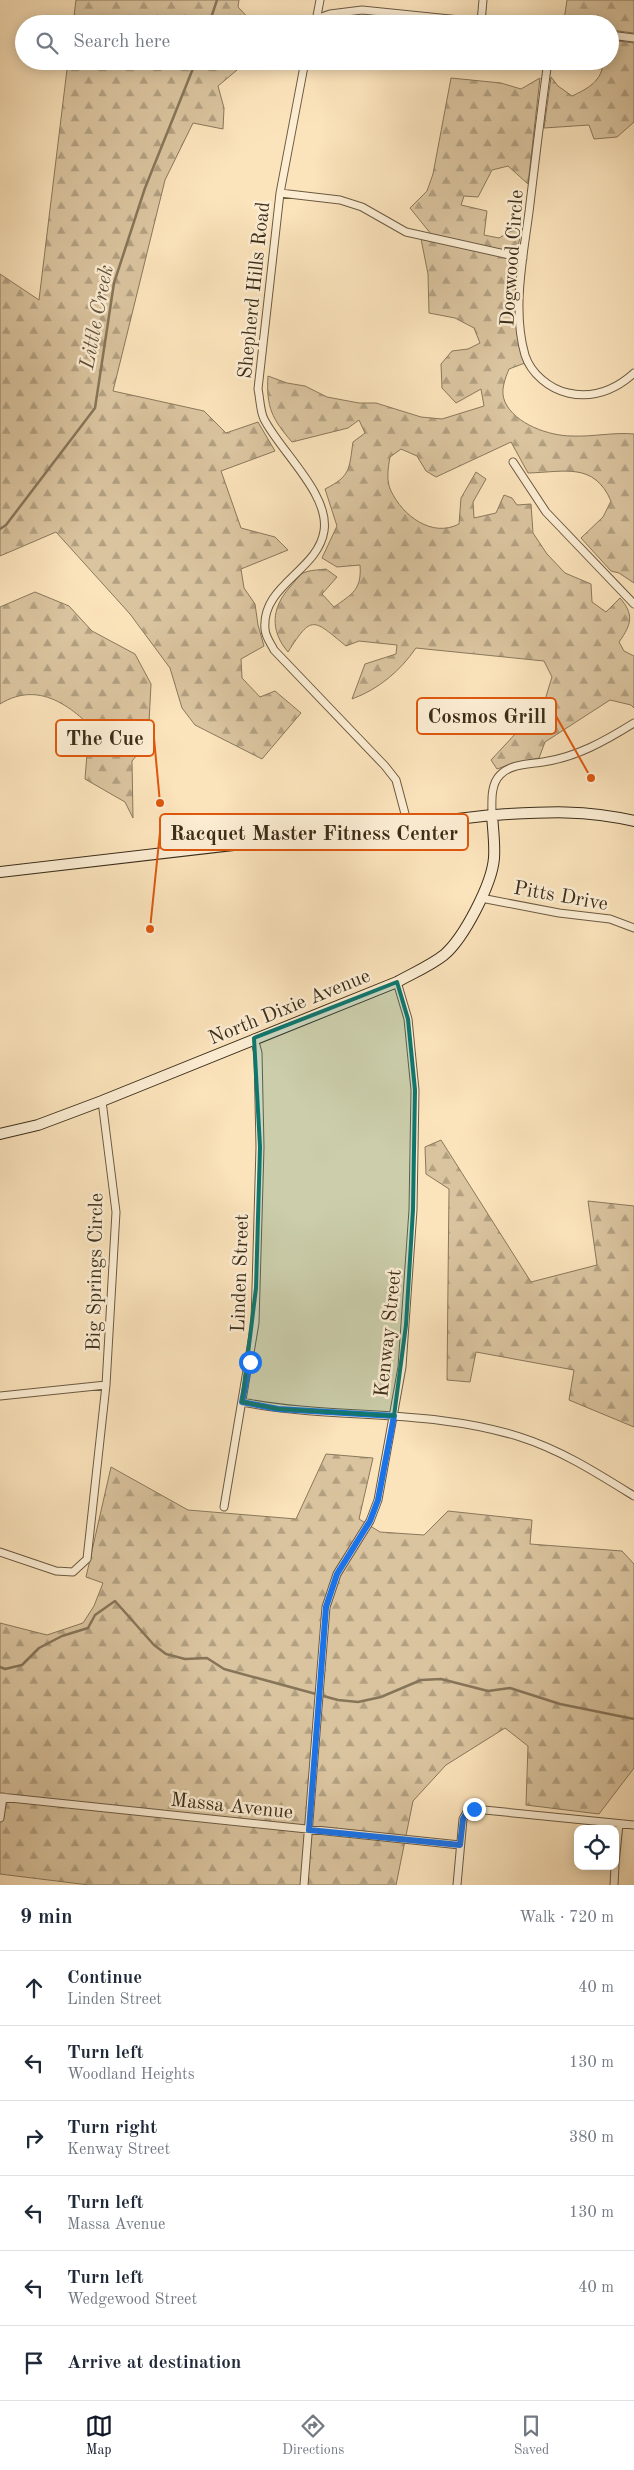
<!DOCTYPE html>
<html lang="en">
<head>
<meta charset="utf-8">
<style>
  :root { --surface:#fff; --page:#f6f6f7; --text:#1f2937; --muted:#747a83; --line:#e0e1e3; --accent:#111827 }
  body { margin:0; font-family:"Old Standard TT",serif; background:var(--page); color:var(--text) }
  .controls { position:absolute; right:15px; bottom:15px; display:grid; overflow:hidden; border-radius:10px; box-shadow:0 2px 12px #0003 }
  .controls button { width:45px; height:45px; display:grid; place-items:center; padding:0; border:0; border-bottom:1px solid var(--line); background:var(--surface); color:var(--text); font:25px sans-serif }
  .stop { position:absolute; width:15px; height:15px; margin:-11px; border:4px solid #1a73e8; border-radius:50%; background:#fff }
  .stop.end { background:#1a73e8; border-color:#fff; box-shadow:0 1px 5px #0008 }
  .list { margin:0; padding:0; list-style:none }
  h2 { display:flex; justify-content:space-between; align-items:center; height:65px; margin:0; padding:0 20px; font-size:21px }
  h2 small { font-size:16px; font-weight:400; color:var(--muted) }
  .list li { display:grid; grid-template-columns:32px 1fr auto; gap:15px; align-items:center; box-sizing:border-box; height:75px; padding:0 20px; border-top:1px solid var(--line) }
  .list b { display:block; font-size:19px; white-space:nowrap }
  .list p { margin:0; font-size:16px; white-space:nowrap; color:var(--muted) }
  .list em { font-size:16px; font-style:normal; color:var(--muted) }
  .icon { flex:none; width:28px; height:28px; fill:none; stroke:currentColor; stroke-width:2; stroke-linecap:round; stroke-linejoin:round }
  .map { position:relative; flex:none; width:634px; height:1885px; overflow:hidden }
  .search { position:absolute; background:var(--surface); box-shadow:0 2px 12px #0003; left:15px; right:15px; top:15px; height:55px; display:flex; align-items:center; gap:12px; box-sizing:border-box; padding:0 18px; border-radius:28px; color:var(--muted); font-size:19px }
  .sheet { height:515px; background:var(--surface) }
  nav { display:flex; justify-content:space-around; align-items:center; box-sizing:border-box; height:70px; border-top:1px solid var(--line); background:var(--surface); font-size:14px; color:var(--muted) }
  nav a { display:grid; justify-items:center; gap:2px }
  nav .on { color:var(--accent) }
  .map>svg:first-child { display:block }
  .forest { fill:url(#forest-firs); stroke:#8a785c }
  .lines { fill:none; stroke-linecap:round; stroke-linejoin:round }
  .stream { stroke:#877559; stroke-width:2.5 }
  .street-casing { stroke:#6b5a42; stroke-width:9 }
  .secondary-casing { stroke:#3b2d19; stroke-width:12 }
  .street { stroke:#fcedd3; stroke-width:7 }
  .secondary { stroke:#fcedd3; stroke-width:10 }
  .route { stroke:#1a73e8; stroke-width:6 }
  .marked { fill:#0f766e; fill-opacity:0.2; stroke:#0f766e; stroke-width:4; stroke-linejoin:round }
  .labels { text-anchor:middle; stroke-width:5; stroke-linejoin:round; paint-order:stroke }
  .street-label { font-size:20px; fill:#3b2d19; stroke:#fcedd3 }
  .water-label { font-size:21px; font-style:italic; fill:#615139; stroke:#fcedd3 }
  .leader { fill:none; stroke:#df570d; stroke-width:2 }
  .callout-dot { fill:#df570d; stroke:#fcedd3; stroke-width:2 }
  .callout { fill:#fcedd3; stroke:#df570d; stroke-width:2 }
  .callout-label { font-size:21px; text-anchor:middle; font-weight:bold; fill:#3b2d19 }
</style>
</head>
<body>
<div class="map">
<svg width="634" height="1885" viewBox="0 0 634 1885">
  <defs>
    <pattern id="forest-firs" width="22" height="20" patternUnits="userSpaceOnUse" patternTransform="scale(1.25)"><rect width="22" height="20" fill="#dac49f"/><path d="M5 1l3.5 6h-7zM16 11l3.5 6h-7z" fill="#b2a081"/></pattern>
  </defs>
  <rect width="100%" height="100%" fill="#fbe3bb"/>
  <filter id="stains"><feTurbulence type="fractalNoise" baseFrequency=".004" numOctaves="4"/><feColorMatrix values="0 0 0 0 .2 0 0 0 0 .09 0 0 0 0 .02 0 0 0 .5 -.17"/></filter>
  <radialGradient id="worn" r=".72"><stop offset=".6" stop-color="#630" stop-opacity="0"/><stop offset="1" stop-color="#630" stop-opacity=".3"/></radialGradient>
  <!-- forest -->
  <path class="forest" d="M76,0H239L238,7L254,24H73Z
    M567,0H634V33L610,30V24H576L564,20Z
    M610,40L634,43V122L617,137L594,139L589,125L544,128L551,77L558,86L572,96C587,89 603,81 603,61H610Z
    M68,61H237V70L218,86L224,108L223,129L193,123L165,180L113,391L204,411L226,433L258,422L275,451L221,471L241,528L275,537L288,550L241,569L244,588L255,604L258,625L264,646L241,659L242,678L260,697L275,691L301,713L262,759L195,725L182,708L170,668L130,614L56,532L0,556V274L39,300Z
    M451,78L501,83L521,89L540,78L528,184L508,166L492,170L478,197L464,196L461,205L487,211L484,235L499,238L511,231L521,230L517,254L431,234L410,208L427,191L433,174Z
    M421,239L519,260L525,363L509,369C505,379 500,391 505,402C515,424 549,436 572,436C593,437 613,432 634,434V583L619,573L611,571L581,538L603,517L611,501C594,462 565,472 528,473L511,442L436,477L426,471L417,456L401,449L390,457C388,468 386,481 391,491C403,516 432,538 459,524L461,498L476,472L486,479L473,502L474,518L496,513L504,495L512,498L517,505L531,504L533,533L547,554L565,573L591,584L592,602L606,612L620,598C634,614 632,624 619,642L624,651L634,656V708L631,705L610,700L545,742L539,758L514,763L497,769L491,760L544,703L552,677L544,661L416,648C400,671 379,689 352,699L365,664L396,654L397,645L359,641L346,646C313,619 312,614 288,652C270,631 271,608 290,587C294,583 298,576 303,573C309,570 319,570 326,569L337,577L322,594L334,607C352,594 362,590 360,565L337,567L322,558L337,526L325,489C351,476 349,469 353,442L365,433L359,420L348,428L292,442C272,419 266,407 268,376L287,383L305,386L327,397L359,403H376L421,417L442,419L484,406L481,389L456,403L442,388L441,364L452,351L468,349L480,343L474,328L455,318L429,313L428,274Z
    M35,592L69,606L92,631L135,654L151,684L148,742L132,761L133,818L125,802L85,779L87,754L105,741C77,711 42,678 0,704V607Z
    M441,1140L531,1282L597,1265L588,1201L634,1206V1427L569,1400L574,1370L476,1352L470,1382L447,1380L449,1189L426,1174L425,1147Z
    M326,1454L373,1458L359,1519L380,1532L424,1535L448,1511L532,1520L530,1544L622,1551L634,1564V1768L599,1814L526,1805L528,1746L505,1728L446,1765L413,1801L396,1885H89L0,1874V1623L47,1635L83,1623L94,1606L103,1583L86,1577L111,1467L188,1510L296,1519Z"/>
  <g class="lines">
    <!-- stream -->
    <path class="stream" d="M209,24L217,0
      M0,529L6,525L95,408L114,283L145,188L196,61
      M0,1667L5,1669L22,1665L39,1648L62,1636L88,1628L95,1615L115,1601L154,1645L166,1654L185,1659L207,1658L224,1669L338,1700L358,1702L381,1697L421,1680L441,1679L488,1691L510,1688L560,1704L634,1719"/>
    <!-- street casing -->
    <g class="street-casing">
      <path id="street" d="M316,19L330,14L362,10L499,24
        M316,21L320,0
        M481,22L483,0
        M610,35L634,38
        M305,61L280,193L258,389C260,398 260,411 264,419C280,451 330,494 324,531C318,571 261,585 265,629C265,636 271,644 274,650L385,766L396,780L408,825
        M548,61C541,111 535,162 529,212C523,258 512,310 525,355C531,374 550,389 568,393C594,399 615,390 634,373
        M280,193L340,200L362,207L406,232L523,258
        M513,462L546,512L634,604
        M492,815C492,803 490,785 500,775C510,764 529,764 543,762C577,757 605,741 634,723
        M481,898L559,913L610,919L634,928
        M102,1101L116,1212L106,1385
        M0,1396L106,1385L87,1559L73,1572L56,1571L0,1552
        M242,1402C334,1420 430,1408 520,1437C561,1450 597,1473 634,1496
        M224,1507L255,1323L260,1147L258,1053L254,1038
        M0,1797L460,1845
        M0,1818L3,1797
        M615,1864L619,1824
        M304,1885L326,1607L337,1574L370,1521L378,1500L402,1367L413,1210L415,1090L408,1019L397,982
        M457,1885L463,1819L467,1812L474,1809L634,1825
        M614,1885L615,1866"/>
    </g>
    <!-- secondary casing -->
    <g class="secondary-casing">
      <path id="secondary" d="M0,872L492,815C543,812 583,809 634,821
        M0,1134L38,1125L102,1101L397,982C413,973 430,966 444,955C464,938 492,884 494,858C495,844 493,829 492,815"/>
    </g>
    <!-- street -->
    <use href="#street" class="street"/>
    <!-- secondary -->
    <use href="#secondary" class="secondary"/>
  </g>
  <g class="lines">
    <!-- route -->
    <path class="route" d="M250,1362L242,1402L278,1409L394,1416L378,1500L370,1521L337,1574L326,1607L309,1830L460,1845L463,1819L467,1812L474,1809"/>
  </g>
  <!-- marked area -->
  <path class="marked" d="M397,982L408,1019L415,1090L413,1210L406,1325L394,1416L278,1409L242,1402L256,1288L260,1147L254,1038Z"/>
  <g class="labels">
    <!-- street labels -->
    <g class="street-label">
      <text transform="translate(511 258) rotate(-86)" y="7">Dogwood Circle</text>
      <text transform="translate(253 290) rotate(-84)" y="7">Shepherd Hills Road</text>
      <text transform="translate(561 895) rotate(10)" y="7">Pitts Drive</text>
      <text transform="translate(289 1006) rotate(-22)" y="7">North Dixie Avenue</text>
      <text transform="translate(94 1272) rotate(-89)" y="7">Big Springs Circle</text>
      <text transform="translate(239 1273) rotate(-88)" y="7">Linden Street</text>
      <text transform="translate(387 1333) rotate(-84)" y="7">Kenway Street</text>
      <text transform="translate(232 1805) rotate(6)" y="7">Massa Avenue</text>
    </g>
    <!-- water labels -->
    <g class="water-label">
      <text transform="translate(96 317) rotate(-79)" y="7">Little Creek</text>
    </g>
  </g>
  <!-- callouts -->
  <path class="leader" d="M591 778L556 716M160 803L154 738M150 929L160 832"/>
  <g class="callout-dot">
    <circle cx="591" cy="778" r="5"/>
    <circle cx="160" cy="803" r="5"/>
    <circle cx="150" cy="929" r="5"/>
  </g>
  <g class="callout">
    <rect x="417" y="698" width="139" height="36" rx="5"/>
    <rect x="56" y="720" width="98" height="36" rx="5"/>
    <rect x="160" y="814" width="308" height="36" rx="5"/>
  </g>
  <g class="callout-label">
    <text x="487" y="723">Cosmos Grill</text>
    <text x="105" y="745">The Cue</text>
    <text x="314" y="840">Racquet Master Fitness Center</text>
  </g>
  <rect width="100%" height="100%" filter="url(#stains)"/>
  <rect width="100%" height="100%" fill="url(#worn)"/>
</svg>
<div class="controls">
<button><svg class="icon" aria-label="locate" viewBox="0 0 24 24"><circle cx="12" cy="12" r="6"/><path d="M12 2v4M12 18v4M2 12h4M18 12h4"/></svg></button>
</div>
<div class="stop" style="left:250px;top:1362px"></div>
<div class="stop end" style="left:474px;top:1809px"></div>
<div class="search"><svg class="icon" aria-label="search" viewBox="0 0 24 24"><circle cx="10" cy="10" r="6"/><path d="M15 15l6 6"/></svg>Search here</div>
</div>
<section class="sheet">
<h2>9 min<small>Walk · 720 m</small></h2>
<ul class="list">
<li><svg class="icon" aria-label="ahead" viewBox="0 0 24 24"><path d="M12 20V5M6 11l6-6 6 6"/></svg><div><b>Continue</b><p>Linden Street</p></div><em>40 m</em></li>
<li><svg class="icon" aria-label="left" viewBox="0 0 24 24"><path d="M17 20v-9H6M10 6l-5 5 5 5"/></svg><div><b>Turn left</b><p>Woodland Heights</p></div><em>130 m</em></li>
<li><svg class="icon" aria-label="right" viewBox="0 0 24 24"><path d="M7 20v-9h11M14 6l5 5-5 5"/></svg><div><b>Turn right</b><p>Kenway Street</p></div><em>380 m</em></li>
<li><svg class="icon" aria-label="left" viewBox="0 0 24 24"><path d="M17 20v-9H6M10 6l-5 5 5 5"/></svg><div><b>Turn left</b><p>Massa Avenue</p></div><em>130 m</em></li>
<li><svg class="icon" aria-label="left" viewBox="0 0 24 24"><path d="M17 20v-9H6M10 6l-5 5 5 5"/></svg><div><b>Turn left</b><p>Wedgewood Street</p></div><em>40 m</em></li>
<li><svg class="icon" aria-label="arrive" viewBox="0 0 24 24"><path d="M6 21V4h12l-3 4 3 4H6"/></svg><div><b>Arrive at destination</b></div></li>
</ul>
</section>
<nav>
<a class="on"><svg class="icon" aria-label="map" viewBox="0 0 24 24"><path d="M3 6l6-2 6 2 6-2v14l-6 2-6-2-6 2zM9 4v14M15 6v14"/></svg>Map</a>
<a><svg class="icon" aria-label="directions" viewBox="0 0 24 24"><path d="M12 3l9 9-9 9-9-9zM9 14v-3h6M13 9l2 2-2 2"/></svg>Directions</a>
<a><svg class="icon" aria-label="saved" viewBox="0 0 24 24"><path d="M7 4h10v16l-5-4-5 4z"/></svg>Saved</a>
</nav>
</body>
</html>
